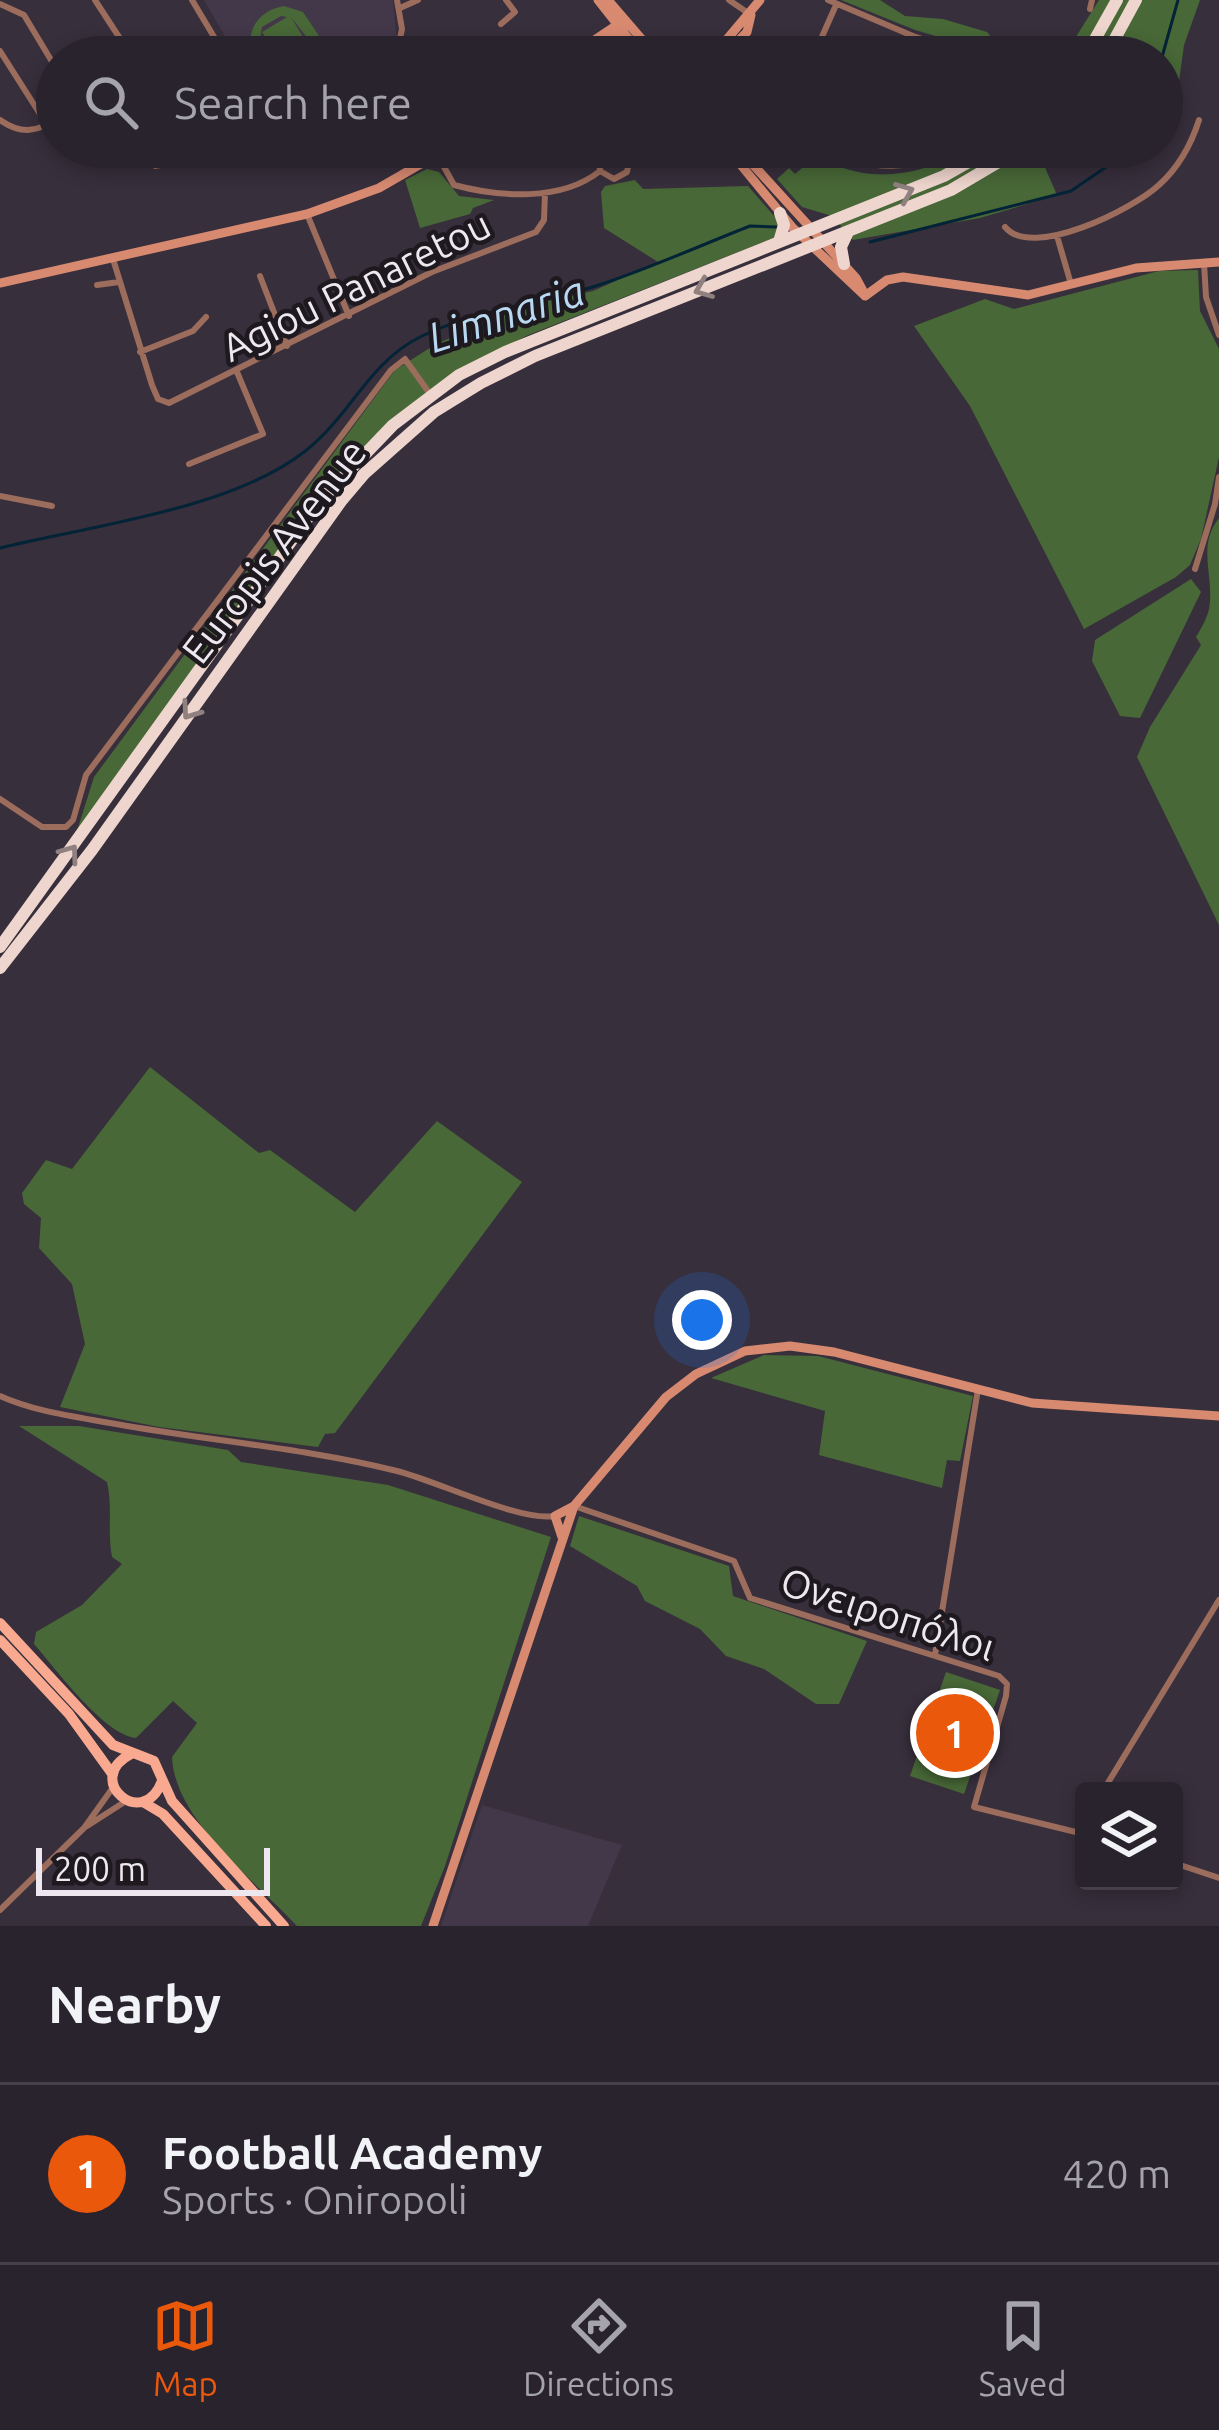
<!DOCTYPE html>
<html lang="en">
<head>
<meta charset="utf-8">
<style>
  :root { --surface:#29232d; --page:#352f39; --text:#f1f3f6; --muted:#a5a4aa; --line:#454049; --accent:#ea580c }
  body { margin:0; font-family:Ubuntu,sans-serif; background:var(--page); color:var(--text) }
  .controls { position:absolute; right:36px; bottom:36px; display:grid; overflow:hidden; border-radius:12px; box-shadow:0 6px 18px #0003 }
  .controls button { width:108px; height:108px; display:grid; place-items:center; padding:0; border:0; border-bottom:3px solid var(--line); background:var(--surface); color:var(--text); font:60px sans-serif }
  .scale { position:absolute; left:36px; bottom:30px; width:234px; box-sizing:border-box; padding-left:12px; border:6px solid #ede8f0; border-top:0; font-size:33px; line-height:42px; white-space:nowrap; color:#ede8f0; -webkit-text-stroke:9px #1d191f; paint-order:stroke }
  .you { position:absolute; left:702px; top:1320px; width:42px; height:42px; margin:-30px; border:9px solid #fff; border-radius:50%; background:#1a73e8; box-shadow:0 0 0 18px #1a73e833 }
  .badge { display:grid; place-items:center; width:78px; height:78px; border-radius:50%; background:var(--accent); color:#fff; font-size:39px; font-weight:700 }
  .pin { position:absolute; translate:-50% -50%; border:6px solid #fff; box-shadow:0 3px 12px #0006 }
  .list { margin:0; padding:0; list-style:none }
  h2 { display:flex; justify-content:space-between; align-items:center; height:156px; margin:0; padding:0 48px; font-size:51px }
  h2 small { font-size:39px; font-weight:400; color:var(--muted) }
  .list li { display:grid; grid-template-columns:78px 1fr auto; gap:36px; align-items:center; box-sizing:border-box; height:180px; padding:0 48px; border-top:3px solid var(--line) }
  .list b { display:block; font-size:45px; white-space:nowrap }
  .list p { margin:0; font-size:39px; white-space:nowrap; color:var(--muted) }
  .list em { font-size:39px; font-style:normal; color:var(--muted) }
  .icon { flex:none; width:66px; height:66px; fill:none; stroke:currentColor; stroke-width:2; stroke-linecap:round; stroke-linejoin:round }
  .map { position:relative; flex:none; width:1219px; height:1926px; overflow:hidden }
  .search { position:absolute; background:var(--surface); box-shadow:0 6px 18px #0003; left:36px; right:36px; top:36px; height:132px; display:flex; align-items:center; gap:30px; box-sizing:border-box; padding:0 42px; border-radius:66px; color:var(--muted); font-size:45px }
  .sheet { height:336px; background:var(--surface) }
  nav { display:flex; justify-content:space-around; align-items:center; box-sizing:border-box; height:168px; border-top:3px solid var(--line); background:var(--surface); font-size:33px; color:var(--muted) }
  nav a { display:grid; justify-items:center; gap:6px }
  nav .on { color:var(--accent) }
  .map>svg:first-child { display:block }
  .built { fill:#43374a }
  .green { fill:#486837 }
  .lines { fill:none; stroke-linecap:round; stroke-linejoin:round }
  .stream { stroke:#032337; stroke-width:3 }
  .street { stroke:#9c6c5c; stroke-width:6 }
  .secondary { stroke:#d88a71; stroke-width:9 }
  .primary { stroke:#f9a98f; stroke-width:10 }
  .highway { stroke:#eed5cd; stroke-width:12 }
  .oneway { stroke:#90807f }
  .labels { text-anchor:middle; stroke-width:9; stroke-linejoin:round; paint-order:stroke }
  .street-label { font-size:39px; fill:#ede8f0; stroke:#1d191f }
  .water-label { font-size:42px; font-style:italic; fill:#b9d9f2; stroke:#1d191f }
</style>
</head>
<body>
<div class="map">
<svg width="1219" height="1926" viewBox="0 0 1219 1926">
  <rect width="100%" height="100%" fill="#372f3c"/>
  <!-- built -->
  <path class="built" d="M204,0H393L397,43L392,57H237Z
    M482,1805L622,1845L588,1926H441Z"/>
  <!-- green -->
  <path class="green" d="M841,0H880L905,16L943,19L987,32L992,38L1025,36L1064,56L1099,0H1200L1184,45L1175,110L1162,107V57H994L987,51L915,30Z
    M284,6L303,12L333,57H322L291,17L315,57H278L262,32L287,17L281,16L262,27L259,45L265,57H254C244,32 257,11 284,6Z
    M970,147H1036L1057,195L980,218L853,240L832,216L802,207L777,179L789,168L795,174L802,168L798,161L810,149C857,188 921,178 970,147Z
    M427,169L439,172L459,196L494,200L473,208L470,214L420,228L405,180Z
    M635,180L643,189L748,186L781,224L776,237L526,336L448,377L336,478L76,834L94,777L395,370L436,344L529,305L593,291L658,262L604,228L601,192L605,186Z
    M1198,270L1200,311L1219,349V457L1201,539L1190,565L1176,577L1084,629L970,406L914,326L985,299L1014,309L1159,271Z
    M1219,518V925L1137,757L1150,727L1201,645L1196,637C1201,629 1207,618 1209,609C1215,577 1196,547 1219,518Z
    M1191,579L1201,592L1140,718L1120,716L1092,661L1095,640Z
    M150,1067L259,1153L270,1150L355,1212L437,1121L522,1182L335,1433L325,1434L318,1447L159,1427L60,1407L85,1344L72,1284L39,1248L41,1218L24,1204L22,1193L46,1160L72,1169Z
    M764,1355L818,1356L973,1396L960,1461L947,1460L942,1488L819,1455L825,1411L711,1378Z
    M19,1426H79L228,1450L241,1462L388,1485L551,1537L445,1866L421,1926H297C256,1882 174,1819 172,1757L197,1723L173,1701L136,1738C104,1735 55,1668 34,1644L36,1632L82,1605L122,1564L112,1557C107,1530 113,1508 107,1482Z
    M579,1516L729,1566L733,1596L867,1641L839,1704H816L764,1669L726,1656L700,1629L645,1601L637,1586L570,1546Z
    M946,1672L1000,1690L964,1794L910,1776Z"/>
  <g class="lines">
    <!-- stream -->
    <path class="stream" d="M1162,57L1178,0
      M870,242L1071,191L1109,165L1121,147
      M0,548C90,526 231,509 304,452C349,418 369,362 420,337C475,310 538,304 596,286C648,269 699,246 750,226L776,227"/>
    <!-- street -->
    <path class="street" d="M95,0L132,57
      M192,0L226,57
      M729,0L748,13
      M828,0L913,36L978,57
      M0,4L24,15L57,70
      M400,8L418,0
      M1090,9L1092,0
      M501,24L515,12L506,0
      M0,51L47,125
      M396,57L402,29L397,0
      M813,57L836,5
      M907,57L913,36
      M0,120C20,134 40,134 57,115
      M826,147C868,173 915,171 956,147
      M438,156L454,185C499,197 561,202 600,171
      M155,166L245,147
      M600,171L614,179L627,172L630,157L619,147
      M600,171L599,157L610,147
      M307,214L349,316
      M1005,227C1032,260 1133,209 1159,185C1179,167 1191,145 1199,120
      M1057,236L1071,284
      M113,259L152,385L158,399L169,403L432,272L536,232L544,220L545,193
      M1204,263L1206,297L1219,335
      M260,276L287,346
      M97,285L119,282
      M140,352L193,331L206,317
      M189,464L263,434L237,372
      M0,496L52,506
      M1195,569L1215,504L1219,477
      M0,799L42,827H66L73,820L86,775L391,370L405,359L430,394
      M0,1396C35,1412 78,1417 116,1424C210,1441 305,1448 397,1471C437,1481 520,1522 555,1516
      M574,1506L734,1561L750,1598L999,1676L1007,1684L1006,1696L974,1807L1084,1834
      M935,1655L978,1389
      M1103,1791L1219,1600
      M87,1826L126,1801
      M1174,1863L1219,1878
      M0,1910L84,1828L114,1786"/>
    <!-- secondary -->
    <path class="secondary" d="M598,0L643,57
      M608,0L657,57
      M569,57L620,23
      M582,57L624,29
      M712,57L760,0
      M722,57L747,32L751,15
      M726,147L793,228L865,296
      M737,147L856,278L863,291
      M0,283L307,214L379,188L450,147
      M865,296L887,280L903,277L1028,295L1136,268L1219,262
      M562,1537L555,1516L574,1506
      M433,1926L574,1506L666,1397L696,1374L745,1351L790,1346L834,1352L1032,1403L1219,1416"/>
    <!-- primary -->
    <path class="primary" d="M0,1623L113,1745L154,1761L172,1801L284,1926
      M0,1640L69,1714L113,1775
      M131,1754C82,1779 143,1832 162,1781
      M143,1802L163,1814L266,1926"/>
    <!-- highway -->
    <path class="highway" d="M1085,57L1117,0
      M1105,57L1136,0
      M779,242L784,225L780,213
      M844,264L841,247L848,232
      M0,947L320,501L393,425L459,375L505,352L944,176L995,147
      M0,968L92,850L342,500L364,474L434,412L481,383L535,356L951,190L1024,147"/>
  </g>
  <!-- one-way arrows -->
  <defs><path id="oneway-chevron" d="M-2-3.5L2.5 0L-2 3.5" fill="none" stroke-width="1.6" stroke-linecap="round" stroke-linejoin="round" transform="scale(3)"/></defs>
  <g class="oneway">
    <use href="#oneway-chevron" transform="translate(905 192) rotate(-22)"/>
    <use href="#oneway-chevron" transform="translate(703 289) rotate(158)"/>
    <use href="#oneway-chevron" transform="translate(190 711) rotate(125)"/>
    <use href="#oneway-chevron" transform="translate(70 853) rotate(-54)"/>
  </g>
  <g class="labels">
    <!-- street labels -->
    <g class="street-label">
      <text transform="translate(356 286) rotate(-26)" y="14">Agiou Panaretou</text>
      <text transform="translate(274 551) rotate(-52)" y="14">Europis Avenue</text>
      <text transform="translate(888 1614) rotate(18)" y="14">Ονειροπόλοι</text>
    </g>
    <!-- water labels -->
    <g class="water-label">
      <text transform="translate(506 314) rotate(-18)" y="15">Limnaria</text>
    </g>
  </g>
</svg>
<div class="controls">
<button><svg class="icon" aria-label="layers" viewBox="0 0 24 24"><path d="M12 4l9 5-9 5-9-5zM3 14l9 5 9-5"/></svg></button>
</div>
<div class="scale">200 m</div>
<div class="you"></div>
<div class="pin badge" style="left:955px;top:1733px">1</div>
<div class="search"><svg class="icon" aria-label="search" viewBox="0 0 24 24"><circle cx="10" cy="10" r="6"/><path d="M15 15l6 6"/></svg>Search here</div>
</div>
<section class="sheet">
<h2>Nearby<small></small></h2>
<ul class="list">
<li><span class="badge">1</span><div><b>Football Academy</b><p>Sports · Oniropoli</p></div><em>420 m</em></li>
</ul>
</section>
<nav>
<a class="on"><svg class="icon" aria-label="map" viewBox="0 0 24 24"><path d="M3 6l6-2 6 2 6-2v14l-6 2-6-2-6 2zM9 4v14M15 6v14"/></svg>Map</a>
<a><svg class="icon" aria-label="directions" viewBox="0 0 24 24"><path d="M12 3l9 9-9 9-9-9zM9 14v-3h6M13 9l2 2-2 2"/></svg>Directions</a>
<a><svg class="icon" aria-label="saved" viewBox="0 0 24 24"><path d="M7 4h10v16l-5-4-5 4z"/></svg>Saved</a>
</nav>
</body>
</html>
